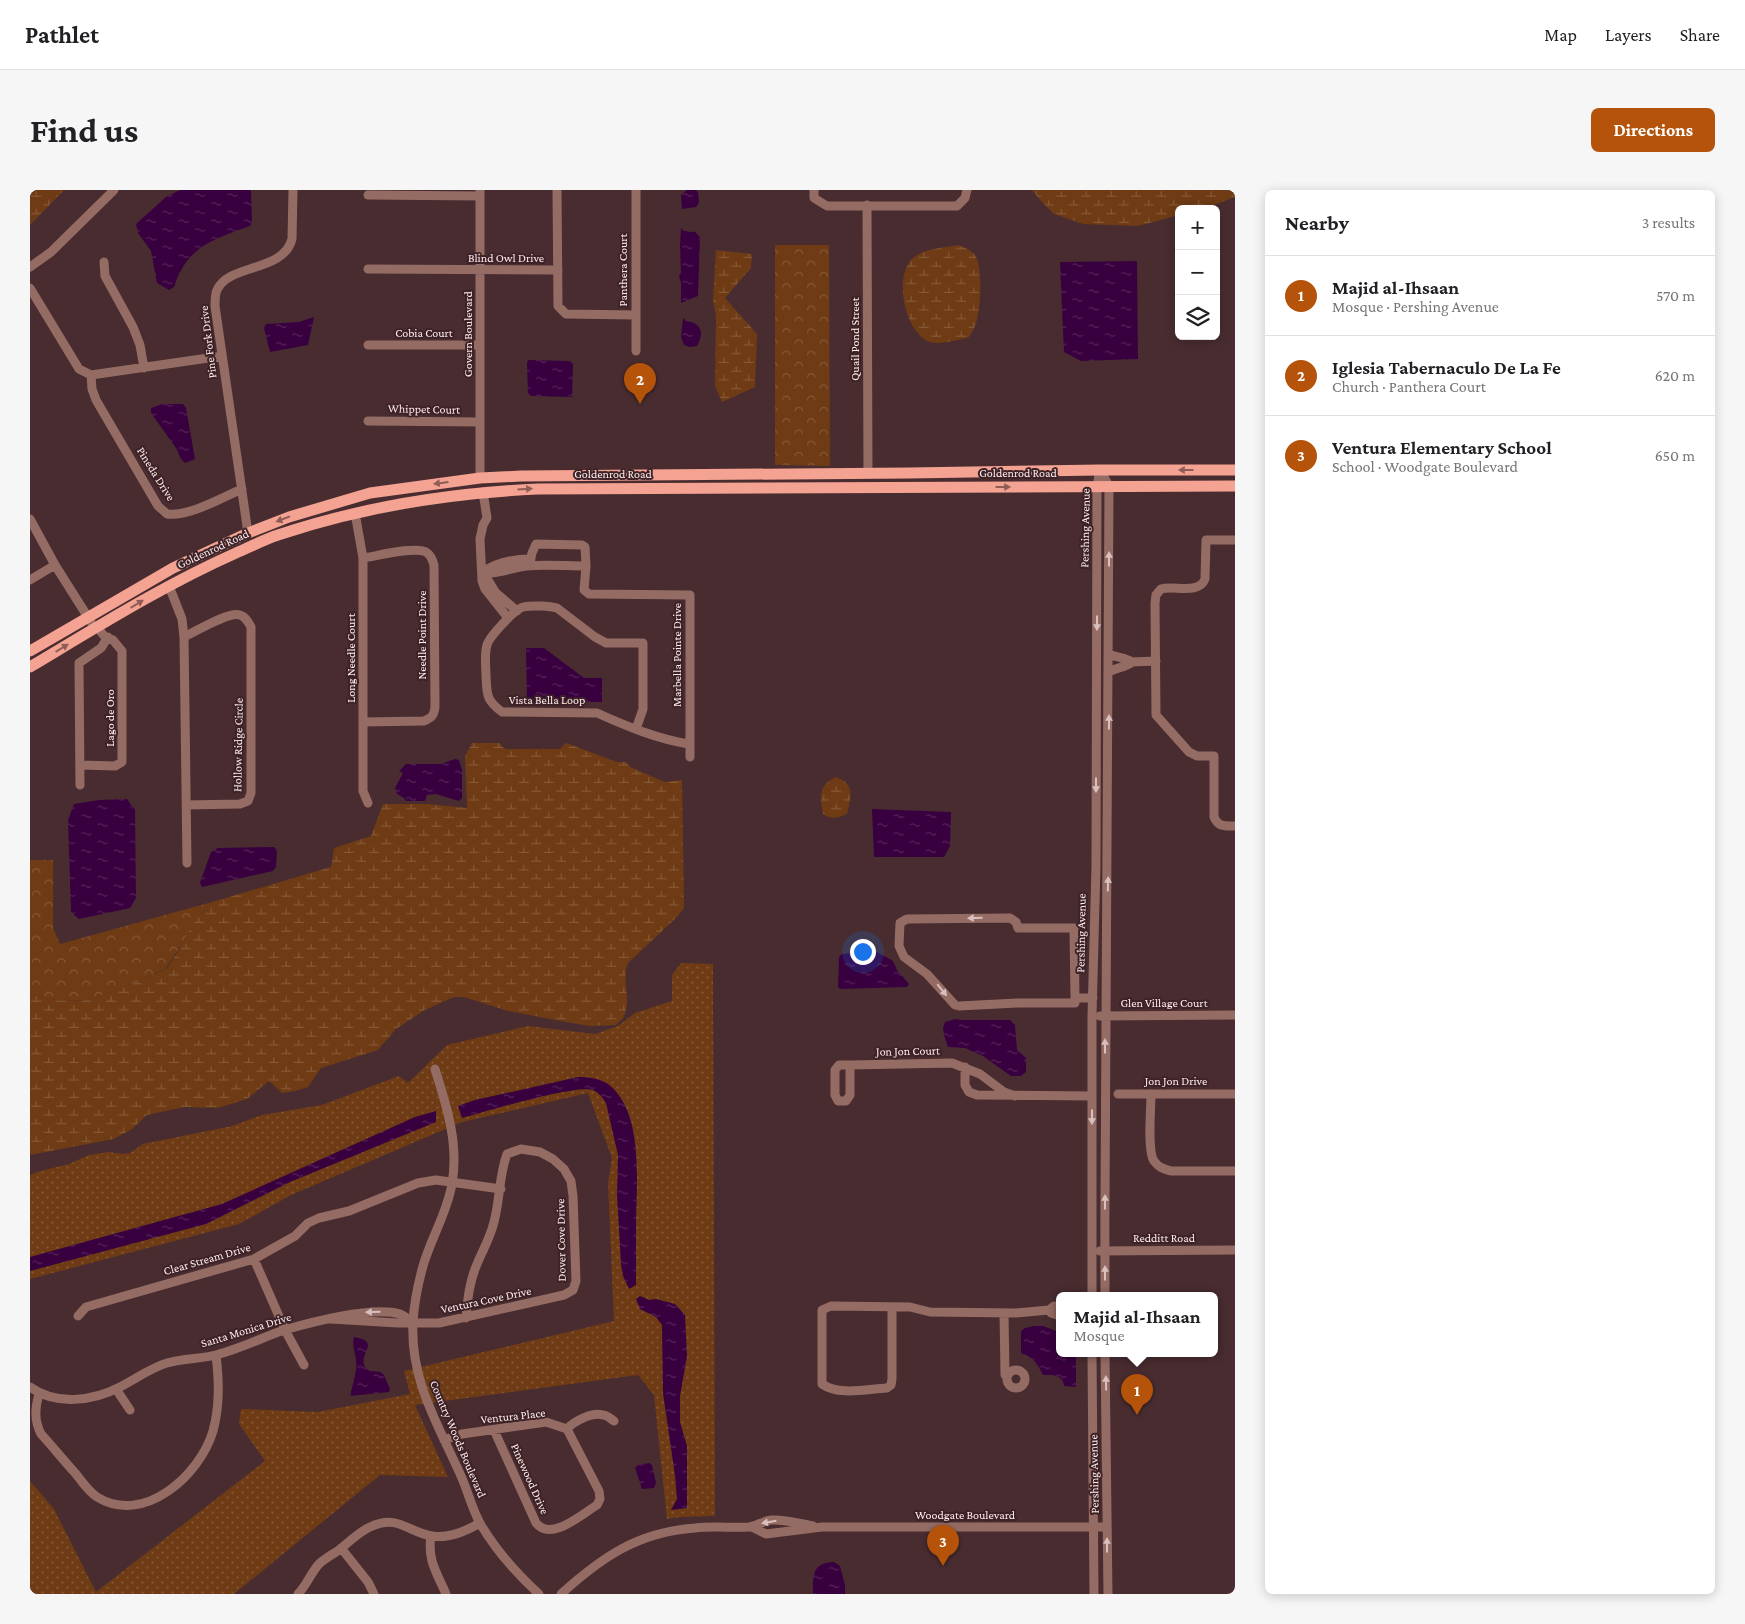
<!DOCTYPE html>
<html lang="en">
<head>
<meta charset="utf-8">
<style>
  :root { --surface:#fff; --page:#f6f6f6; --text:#202124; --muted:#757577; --line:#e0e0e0; --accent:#b45309 }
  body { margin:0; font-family:"Crimson Pro",serif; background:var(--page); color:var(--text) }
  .controls { position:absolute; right:15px; top:15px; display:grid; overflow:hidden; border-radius:8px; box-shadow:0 2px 12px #0003 }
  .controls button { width:45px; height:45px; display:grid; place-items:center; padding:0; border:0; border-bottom:1px solid var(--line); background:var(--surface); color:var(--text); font:25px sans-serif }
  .you { position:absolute; left:832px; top:761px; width:18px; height:18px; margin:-12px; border:4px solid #fff; border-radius:50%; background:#1a73e8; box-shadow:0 0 0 8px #1a73e833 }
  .badge { display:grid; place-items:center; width:32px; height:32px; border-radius:50%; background:var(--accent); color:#fff; font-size:16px; font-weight:700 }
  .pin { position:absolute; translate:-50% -41px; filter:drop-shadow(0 1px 2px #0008) }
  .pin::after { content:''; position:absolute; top:26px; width:18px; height:15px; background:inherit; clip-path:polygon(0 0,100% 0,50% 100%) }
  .popup { position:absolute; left:1026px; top:1102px; width:162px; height:65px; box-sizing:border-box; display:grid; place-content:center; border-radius:8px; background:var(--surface); filter:drop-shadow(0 1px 4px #0005); font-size:16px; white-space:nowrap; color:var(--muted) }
  .popup b { font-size:19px; color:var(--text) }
  .popup::after { content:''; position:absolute; left:50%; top:100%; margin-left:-10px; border:10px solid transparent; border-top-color:var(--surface) }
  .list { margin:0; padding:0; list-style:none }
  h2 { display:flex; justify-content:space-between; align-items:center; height:65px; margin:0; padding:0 20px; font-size:21px }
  h2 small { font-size:16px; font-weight:400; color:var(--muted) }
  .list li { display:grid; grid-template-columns:32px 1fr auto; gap:15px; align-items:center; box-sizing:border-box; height:80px; padding:0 20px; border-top:1px solid var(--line) }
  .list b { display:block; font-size:19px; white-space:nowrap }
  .list p { margin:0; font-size:16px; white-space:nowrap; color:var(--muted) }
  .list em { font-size:16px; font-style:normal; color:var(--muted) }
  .icon { flex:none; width:28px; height:28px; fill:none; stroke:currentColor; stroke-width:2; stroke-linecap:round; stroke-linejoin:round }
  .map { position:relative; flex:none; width:1205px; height:1404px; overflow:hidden; border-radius:8px }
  header { display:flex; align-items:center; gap:30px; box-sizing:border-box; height:70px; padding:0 25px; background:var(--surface); border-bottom:1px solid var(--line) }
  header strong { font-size:24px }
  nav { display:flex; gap:28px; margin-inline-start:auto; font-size:18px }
  .intro { display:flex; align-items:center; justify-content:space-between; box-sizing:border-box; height:120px; padding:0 30px }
  h1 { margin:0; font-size:35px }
  .button { padding:12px 22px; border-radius:8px; background:var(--accent); color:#fff; font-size:18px; font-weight:700 }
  main { display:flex; gap:30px; padding:0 30px }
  aside { flex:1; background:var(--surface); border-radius:8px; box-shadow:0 2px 12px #0003 }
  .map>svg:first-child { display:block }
  .grass { fill:url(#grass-dots) }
  .forest { fill:url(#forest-crowns) }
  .wetland { fill:url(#wetland-marsh) }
  .water { fill:url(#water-ripples) }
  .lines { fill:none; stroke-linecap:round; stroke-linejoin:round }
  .minor { stroke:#956c64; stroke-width:9 }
  .major { stroke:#f4a291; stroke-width:11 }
  .oneway { fill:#8f5c56 }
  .oneway2 { fill:#d9bfbd }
  .labels { text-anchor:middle; stroke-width:4; stroke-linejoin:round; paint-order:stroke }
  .street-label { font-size:12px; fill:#feebed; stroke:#3d2226 }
</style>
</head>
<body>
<header>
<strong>Pathlet</strong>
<nav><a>Map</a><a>Layers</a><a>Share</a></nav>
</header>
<div class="intro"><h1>Find us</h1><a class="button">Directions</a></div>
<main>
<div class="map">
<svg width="1205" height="1404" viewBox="0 0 1205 1404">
  <defs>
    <pattern id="grass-dots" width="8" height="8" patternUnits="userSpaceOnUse" patternTransform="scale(1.25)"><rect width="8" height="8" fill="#6e3b14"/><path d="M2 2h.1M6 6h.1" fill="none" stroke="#845836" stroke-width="1.8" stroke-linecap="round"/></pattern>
    <pattern id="forest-crowns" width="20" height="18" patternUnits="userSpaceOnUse" patternTransform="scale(1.25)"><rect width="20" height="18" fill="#6e3b14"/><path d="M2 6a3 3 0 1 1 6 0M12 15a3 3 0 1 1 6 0" fill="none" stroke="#845836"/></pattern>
    <pattern id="wetland-marsh" width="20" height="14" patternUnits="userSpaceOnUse" patternTransform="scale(1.25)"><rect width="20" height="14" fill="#6e3b14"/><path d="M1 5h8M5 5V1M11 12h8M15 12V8" fill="none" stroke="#845836"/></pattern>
    <pattern id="water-ripples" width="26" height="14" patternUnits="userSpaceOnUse" patternTransform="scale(1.25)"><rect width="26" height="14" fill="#38003e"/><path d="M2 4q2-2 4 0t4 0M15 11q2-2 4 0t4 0" fill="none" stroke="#56255a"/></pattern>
  </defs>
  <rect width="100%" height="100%" fill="#482c30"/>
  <!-- grass -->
  <path class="grass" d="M651,773L683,774L685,1326L650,1327L637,1329L624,1205L608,1185L385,1215L418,1287L350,1285L204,1404H0V1291L24,1319L66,1402L235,1271L209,1234L211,1219L288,1222L380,1204L374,1181L584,1131L578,993L582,968L558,903L432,932L261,1005L209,1034L0,1089V985L10,981L39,974L59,965L79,962L92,964L100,963L113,954L202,936L232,925L292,915L369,886L378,893L417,855L498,836L565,844L588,836L605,823L642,811V785Z"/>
  <!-- forest -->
  <path class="forest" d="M745,55H799L800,276L745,275Z
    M0,670H23V738L30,754L182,712L173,722L136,778L113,790L59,810L35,811L13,808L0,803Z"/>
  <!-- wetland -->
  <path class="wetland" d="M0,0H34L0,35Z
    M1002,0H1205V7L1173,19H1149V25L1108,36L1053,34L1024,24L1011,11Z
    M928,55C936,58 944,61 947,69C952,84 951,118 946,133C945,138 941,143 939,147C929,150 910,155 900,152C875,143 864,89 881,70C892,58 913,58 928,55Z
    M686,60L722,64L721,78L695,108L727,144L725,197L692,212L685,196L686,126L683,110Z
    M442,553H469L475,559H530L536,553L587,572H596L600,577L635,592L652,590L654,718L646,728L598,773C591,790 602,809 594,826C593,829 588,832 586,835L560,836L536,832L478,821L434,807H424L395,820L366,839L348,860L291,878L278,897L265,901L252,903L239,891L217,909L188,918L154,917L117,925L102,939L84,949L0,965V803L13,808L35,811L59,810L113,790L137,778L147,763L163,734L182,712L301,677L304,658L341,646L353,614H398L437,618L435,566Z
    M806,587C826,595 821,606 817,624C808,628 802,630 793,624C790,607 788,595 806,587Z"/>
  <!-- water -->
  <path class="water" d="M150,0H221L222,32L220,36C183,50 158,55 144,97L139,100L127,93L121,61L108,43L106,34L136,7Z
    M657,0H666L668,2L669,13L666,17L652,19L651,5Z
    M651,38L655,41L665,42L670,47L668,106L651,113V93L649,86L651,83L650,56Z
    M1107,71L1108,169L1051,171L1034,162L1030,72Z
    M284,127L278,155L240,162L234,138L236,134L269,132Z
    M653,128L656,131C671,133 675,142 667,156L660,157L654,155L651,147Z
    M498,170L540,171L543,174L542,207L501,206L498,203L497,174Z
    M132,214H153L156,218L165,269L155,273L151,269L146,258L121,223V218Z
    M496,458H514L554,488H572V512H497Z
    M425,569L429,570L432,580V608L429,611L406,604L397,605L395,611H376L374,608L367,604L365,598L373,583L369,581L376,574H411Z
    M97,609L105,620L106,708L100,718L49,729L41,722L38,630L44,614L69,610Z
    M842,619L921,622L920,656L914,667H844Z
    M244,657L247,660L246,677L243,681L172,697L170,693L181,662L188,658Z
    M847,762L863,771L867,780L879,794L877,797L810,799L808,797L809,767L812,764Z
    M926,829L931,830H980L985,835L987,860L996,868V882L991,886H981L953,866L935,858L918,857L914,845L913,838L915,832Z
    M548,887C558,887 569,888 578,894C615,922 606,996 606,1037C606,1056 606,1076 606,1095L599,1099L593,1086L591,1074L587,1005L588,965L576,913C573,908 569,903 563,900C545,894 455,922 432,928L428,916L445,910Z
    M406,921V932L260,992L176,1034L0,1081V1067L192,1014L385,927Z
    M610,1106L619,1110L626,1109L645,1114L655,1125L657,1166L650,1206V1232L657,1256V1318L641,1320L647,1309L645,1286L633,1203L632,1135L626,1127L610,1119L606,1109Z
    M1004,1136H1013L1029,1142L1030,1164H1046V1197L1034,1196C1033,1184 1022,1185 1013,1185C1007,1173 1003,1167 991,1163V1141L995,1138Z
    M324,1147C352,1152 328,1162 335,1177C338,1184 348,1179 353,1184C356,1188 358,1195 360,1199L359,1202L320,1206C322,1197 325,1188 326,1179C328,1168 321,1157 324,1147Z
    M619,1273L622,1275L626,1293L624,1298L612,1299L605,1278L608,1275Z
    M804,1372L810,1376L815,1395V1404H783C783,1385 782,1373 804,1372Z"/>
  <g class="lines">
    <!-- minor -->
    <path class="minor" d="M450,0V288
      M527,0L528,116L536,124L605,125
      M784,0V8L797,16H927L935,8L937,0
      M338,5L450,6
      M837,15L838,283
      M74,72L75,86L103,137L110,155L114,178
      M0,77L21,62L84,0
      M338,79L528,80
      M0,98L49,179L61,185L192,166
      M338,155H450
      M606,161V0
      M61,185L62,199L66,210L128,316L137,324C159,327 191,308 212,299
      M338,231L450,232
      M1070,280L1079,296C1079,566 1074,836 1075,1106
      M453,302L457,328L453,335L450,349L452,391L455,399L478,428
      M325,323L333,368V601L338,613
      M0,329L25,375L61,432
      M218,343L185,116C185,111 185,104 187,100C199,73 253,83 262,49L263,0
      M1205,350H1176L1175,389C1169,405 1144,395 1131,399L1126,405L1125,413L1126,525L1159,562L1167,566H1184V627C1188,637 1195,636 1205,636
      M333,368C347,366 384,356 396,362C401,365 402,369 404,375L405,517C404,525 402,528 394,531L333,532
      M499,376L502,363L506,354L552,355L555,357L556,376L554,400L559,404L660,405V567
      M453,382C467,385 481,378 496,376C515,374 536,376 556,376
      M453,382L466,403L487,421
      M453,382C467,372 483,369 501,369
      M0,390L25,375
      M139,396L152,429L154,447L157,673
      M154,447C165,442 199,421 210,425C216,427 218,432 221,437V603L218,611L210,614L156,615
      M1079,464C1087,468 1095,467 1102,472C1095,478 1087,477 1079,482
      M1102,472L1126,471
      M606,539L613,519V453H576L565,447L527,418C520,416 501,415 493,417C485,419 459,447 457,455C454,465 456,476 456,486C457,505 456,510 472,522L567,523C596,536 627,549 659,554
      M50,575L85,576L92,572V461L83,450L75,447L67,437
      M50,595L49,473L71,458L78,447
      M1045,808V813H987L929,816L925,815L897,784L874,767L869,756L870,733L877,729L980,728L986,732L988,738H1044L1045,808H1063
      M1070,826L1205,825
      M820,875V905L816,911H808L805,905V880L809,875H820L922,873L950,884L974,902L985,906
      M935,877V895L939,902L947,905L1062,906
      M405,879C417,917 429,954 422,994C417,1023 401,1048 393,1076C388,1094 384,1114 383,1132C380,1191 408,1234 431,1286C438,1301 442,1320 451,1335C466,1360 487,1384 509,1404
      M1088,904H1205
      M1121,904C1121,918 1117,961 1124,971C1129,978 1134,979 1141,981H1205
      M1070,1061L1205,1060
      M224,1069L255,1140L274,1175
      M1062,1106V826L1066,676L1067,296L1070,280
      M862,1117V1189L861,1195L857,1198C837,1199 809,1206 792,1194V1120L801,1116L880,1117L900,1122L985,1123L1019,1120L1024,1116L1030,1117
      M1019,1120L1021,1123L1030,1126
      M974,1123L975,1185H978
      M48,1126L56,1117L224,1069L265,1046L278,1033L289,1028L319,1021L388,993L406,990L471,999
      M301,1129L368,1133H409L534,1105L543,1100L546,1091L543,1006L541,991L534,979L523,969L510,962L491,959L477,964C469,985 470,1010 464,1032C460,1049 451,1063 445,1079C439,1095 437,1112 436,1128
      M1062,1164L1064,1404
      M1075,1164L1078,1404
      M977 1189a9 9 0 1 1 18 0a9 9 0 1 1-18 0Z
      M0,1197C26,1216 63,1211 90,1197C106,1189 120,1178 137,1173C153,1168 171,1169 186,1165C210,1159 231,1148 254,1140C282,1132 343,1116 370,1124C375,1126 379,1130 383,1132
      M86,1199L100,1220
      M9,1204C5,1218 4,1230 11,1244C23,1257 34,1271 46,1284C52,1292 59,1302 67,1307C114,1336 170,1285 183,1241C190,1215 189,1191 186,1165
      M537,1239C544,1231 562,1222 573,1225C577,1225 581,1229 584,1231
      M414,1250L432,1244L516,1232L537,1239L569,1301L570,1309L567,1315C552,1324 521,1352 506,1333L464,1240
      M722,1337L736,1344L792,1337H1077
      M401,1346C397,1370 407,1383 416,1404
      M311,1358L338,1392L344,1404
      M268,1404C277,1395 281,1382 290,1373C296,1368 303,1364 309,1360C319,1352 329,1342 340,1337C369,1324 377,1342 402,1346C419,1349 436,1341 450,1333
      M531,1404C572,1367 608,1342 665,1338C683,1336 701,1338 719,1337C727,1336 733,1331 741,1330C754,1329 769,1333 783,1336"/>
    <!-- major -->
    <path class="major" d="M0,461L143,378L218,343L259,327L340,303L450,288L491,286L879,283L1070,280H1205
      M0,477C67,437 134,395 206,363C220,357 233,350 248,345C332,317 420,303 508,299L1205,296"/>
  </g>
  <!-- one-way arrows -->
  <defs><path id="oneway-solid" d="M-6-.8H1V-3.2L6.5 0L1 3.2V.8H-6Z" transform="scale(1.25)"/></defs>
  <g class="oneway">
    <use href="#oneway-solid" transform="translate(1156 280) rotate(-180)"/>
    <use href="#oneway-solid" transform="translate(411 293) rotate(173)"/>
    <use href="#oneway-solid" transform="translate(973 297)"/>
    <use href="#oneway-solid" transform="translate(495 299) rotate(-3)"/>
    <use href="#oneway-solid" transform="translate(253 329) rotate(159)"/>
    <use href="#oneway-solid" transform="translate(107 414) rotate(-31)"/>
    <use href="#oneway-solid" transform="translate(32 458) rotate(-31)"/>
  </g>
  <g class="oneway2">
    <use href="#oneway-solid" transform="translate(1079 369) rotate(-90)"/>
    <use href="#oneway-solid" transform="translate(1067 433) rotate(90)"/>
    <use href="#oneway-solid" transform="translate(1079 532) rotate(-90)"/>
    <use href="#oneway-solid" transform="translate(1066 595) rotate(90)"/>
    <use href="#oneway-solid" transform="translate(1078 694) rotate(-88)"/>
    <use href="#oneway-solid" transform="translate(945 728) rotate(179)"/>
    <use href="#oneway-solid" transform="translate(912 800) rotate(51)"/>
    <use href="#oneway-solid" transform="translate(1075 856) rotate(-90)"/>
    <use href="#oneway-solid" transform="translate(1062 927) rotate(90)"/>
    <use href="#oneway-solid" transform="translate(1075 1012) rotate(-90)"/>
    <use href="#oneway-solid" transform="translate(1075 1083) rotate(-90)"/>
    <use href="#oneway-solid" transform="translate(343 1122) rotate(178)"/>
    <use href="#oneway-solid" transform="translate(1076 1193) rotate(-91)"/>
    <use href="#oneway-solid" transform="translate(739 1332) rotate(170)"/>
    <use href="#oneway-solid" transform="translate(1077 1355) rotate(-90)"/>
  </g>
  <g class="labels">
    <!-- street labels -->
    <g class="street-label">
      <text x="476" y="72">Blind Owl Drive</text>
      <text transform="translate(593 80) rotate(-90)" y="4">Panthera Court</text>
      <text x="394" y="147">Cobia Court</text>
      <text transform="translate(438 144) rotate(-90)" y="4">Govern Boulevard</text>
      <text transform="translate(825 149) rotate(-90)" y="4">Quail Pond Street</text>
      <text transform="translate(178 152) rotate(-97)" y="4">Pine Fork Drive</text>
      <text transform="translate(394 219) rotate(1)" y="4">Whippet Court</text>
      <text x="988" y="287">Goldenrod Road</text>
      <text transform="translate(126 284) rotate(58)" y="4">Pineda Drive</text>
      <text x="583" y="288">Goldenrod Road</text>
      <text transform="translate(1055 338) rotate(-89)" y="4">Pershing Avenue</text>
      <text transform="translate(183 359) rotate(-25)" y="4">Goldenrod Road</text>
      <text transform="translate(392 445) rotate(-90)" y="4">Needle Point Drive</text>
      <text transform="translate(647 465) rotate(-90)" y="4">Marbella Pointe Drive</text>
      <text transform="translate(321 468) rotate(-90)" y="4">Long Needle Court</text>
      <text x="517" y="514">Vista Bella Loop</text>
      <text transform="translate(80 528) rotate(-90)" y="4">Lago de Oro</text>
      <text transform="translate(208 555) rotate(-89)" y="4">Hollow Ridge Circle</text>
      <text transform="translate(1051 743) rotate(-89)" y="4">Pershing Avenue</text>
      <text x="1134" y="817">Glen Village Court</text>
      <text transform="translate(878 861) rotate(-1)" y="4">Jon Jon Court</text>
      <text x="1146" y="895">Jon Jon Drive</text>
      <text x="1134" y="1052">Redditt Road</text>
      <text transform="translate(531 1050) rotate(-91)" y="4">Dover Cove Drive</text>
      <text transform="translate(177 1069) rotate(-16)" y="4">Clear Stream Drive</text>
      <text transform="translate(456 1110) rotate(-12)" y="4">Ventura Cove Drive</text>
      <text transform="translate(216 1140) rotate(-17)" y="4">Santa Monica Drive</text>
      <text transform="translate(483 1226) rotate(-6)" y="4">Ventura Place</text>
      <text transform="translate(428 1249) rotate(67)" y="4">Country Woods Boulevard</text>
      <text transform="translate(1064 1284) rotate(-91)" y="4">Pershing Avenue</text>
      <text transform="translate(500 1289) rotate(66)" y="4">Pinewood Drive</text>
      <text x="935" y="1329">Woodgate Boulevard</text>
    </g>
  </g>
</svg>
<div class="controls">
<button>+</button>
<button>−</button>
<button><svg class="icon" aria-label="layers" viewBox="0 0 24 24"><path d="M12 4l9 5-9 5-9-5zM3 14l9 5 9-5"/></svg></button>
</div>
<div class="you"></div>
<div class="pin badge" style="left:1107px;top:1225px">1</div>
<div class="popup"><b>Majid al-Ihsaan</b>Mosque</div>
<div class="pin badge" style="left:610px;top:214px">2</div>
<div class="pin badge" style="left:913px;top:1376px">3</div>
</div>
<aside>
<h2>Nearby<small>3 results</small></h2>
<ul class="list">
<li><span class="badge">1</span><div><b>Majid al-Ihsaan</b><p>Mosque · Pershing Avenue</p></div><em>570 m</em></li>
<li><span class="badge">2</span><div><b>Iglesia Tabernaculo De La Fe</b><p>Church · Panthera Court</p></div><em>620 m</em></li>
<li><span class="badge">3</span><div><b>Ventura Elementary School</b><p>School · Woodgate Boulevard</p></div><em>650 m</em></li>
</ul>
</aside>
</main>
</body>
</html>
